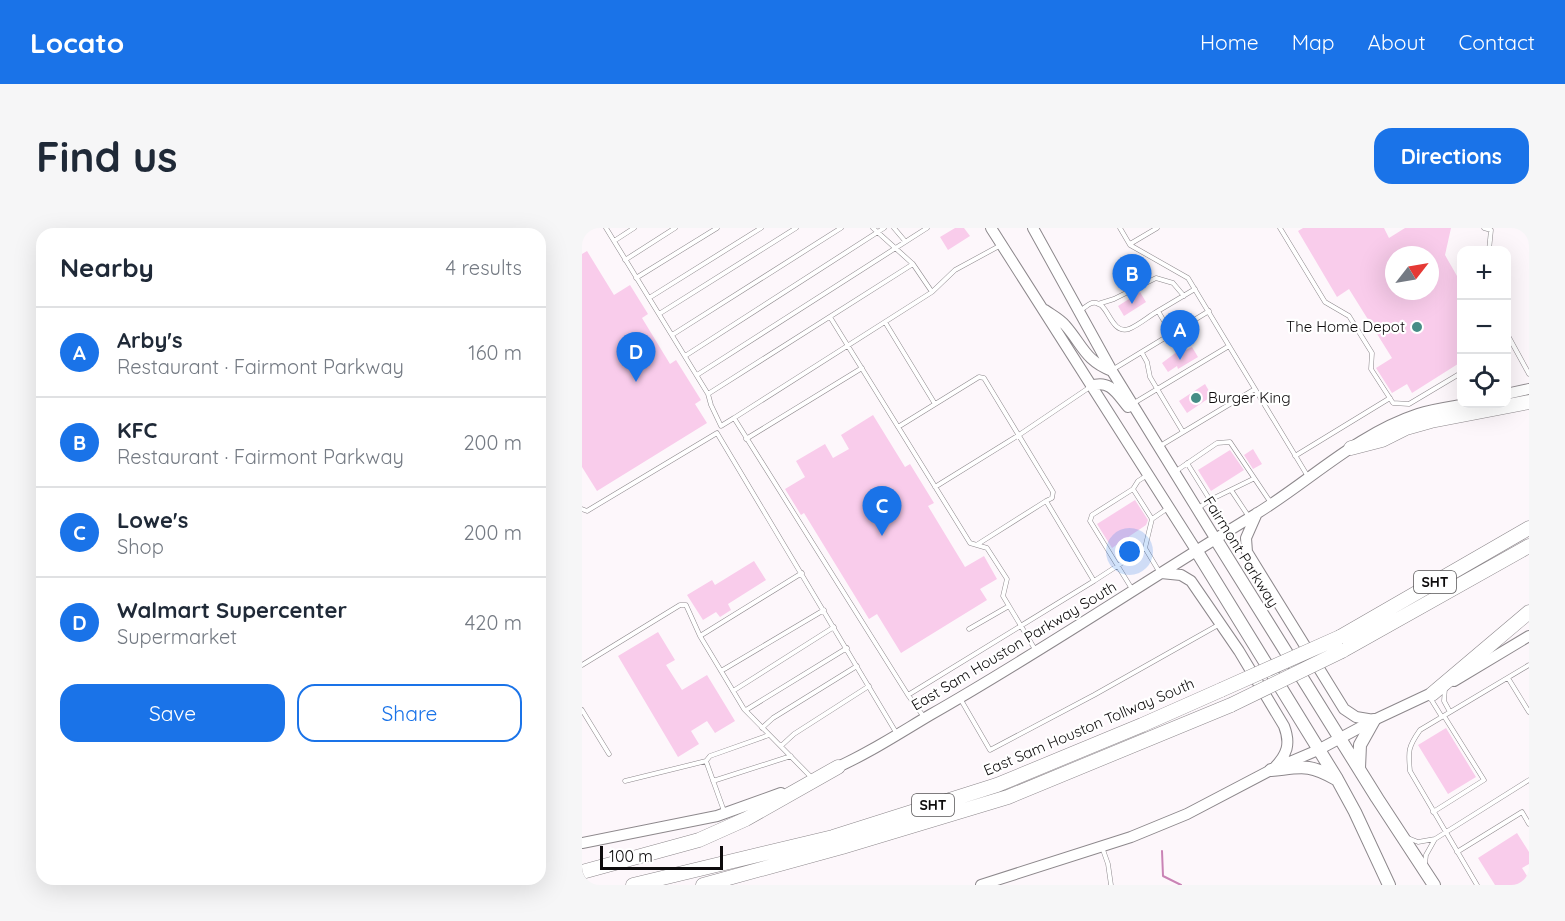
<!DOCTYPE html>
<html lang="en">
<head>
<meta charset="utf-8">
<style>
  :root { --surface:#fff; --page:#f6f6f7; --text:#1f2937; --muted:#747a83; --line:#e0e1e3; --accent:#1a73e8 }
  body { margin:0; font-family:Quicksand,sans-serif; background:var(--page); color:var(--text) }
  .controls { position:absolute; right:18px; top:18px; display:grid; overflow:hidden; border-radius:12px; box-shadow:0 6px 24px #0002 }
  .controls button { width:54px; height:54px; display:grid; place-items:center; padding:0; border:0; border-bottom:2px solid var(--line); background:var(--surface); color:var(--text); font:30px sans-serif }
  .compass { position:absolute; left:803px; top:18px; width:54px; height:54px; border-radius:50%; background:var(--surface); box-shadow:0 6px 24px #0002; rotate:59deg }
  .scale { position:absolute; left:18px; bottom:15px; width:123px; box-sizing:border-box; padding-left:6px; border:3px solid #0d0b0c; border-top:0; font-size:16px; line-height:21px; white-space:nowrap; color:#0d0b0c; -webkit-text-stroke:4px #fff; paint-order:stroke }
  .you { position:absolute; left:548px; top:324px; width:21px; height:21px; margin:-15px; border:4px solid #fff; border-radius:50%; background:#1a73e8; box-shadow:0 0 0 9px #1a73e833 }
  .badge { display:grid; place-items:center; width:39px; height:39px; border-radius:50%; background:var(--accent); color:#fff; font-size:20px; font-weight:700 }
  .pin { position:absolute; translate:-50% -50px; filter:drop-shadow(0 2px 3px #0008) }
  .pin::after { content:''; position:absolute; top:32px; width:21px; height:18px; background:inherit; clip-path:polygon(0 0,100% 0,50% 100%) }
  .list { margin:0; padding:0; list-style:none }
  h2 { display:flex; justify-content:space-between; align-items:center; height:78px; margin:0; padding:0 24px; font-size:26px }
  h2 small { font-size:20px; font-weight:400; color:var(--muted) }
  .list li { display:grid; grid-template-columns:39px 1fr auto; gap:18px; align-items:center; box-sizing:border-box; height:90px; padding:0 24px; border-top:2px solid var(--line) }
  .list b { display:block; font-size:22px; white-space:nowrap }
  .list p { margin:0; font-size:20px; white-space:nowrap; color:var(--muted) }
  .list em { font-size:20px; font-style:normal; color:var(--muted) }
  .actions { display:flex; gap:12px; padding:18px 24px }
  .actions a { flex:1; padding:14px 0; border:2px solid var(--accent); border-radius:18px; text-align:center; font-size:21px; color:var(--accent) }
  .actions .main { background:var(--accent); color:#fff }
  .icon { flex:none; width:33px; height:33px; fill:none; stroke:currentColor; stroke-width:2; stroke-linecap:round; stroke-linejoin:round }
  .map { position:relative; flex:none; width:947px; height:657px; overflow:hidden; border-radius:18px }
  header { display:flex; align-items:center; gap:36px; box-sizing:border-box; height:84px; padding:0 30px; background:var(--accent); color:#fff }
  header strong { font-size:28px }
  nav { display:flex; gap:33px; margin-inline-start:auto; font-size:21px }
  .intro { display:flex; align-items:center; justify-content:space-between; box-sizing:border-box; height:144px; padding:0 36px }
  h1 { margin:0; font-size:42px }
  .button { padding:15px 27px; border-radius:18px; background:var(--accent); color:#fff; font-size:21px; font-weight:700 }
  main { display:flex; gap:36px; padding:0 36px }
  aside { flex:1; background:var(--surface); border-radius:18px; box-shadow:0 6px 24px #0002 }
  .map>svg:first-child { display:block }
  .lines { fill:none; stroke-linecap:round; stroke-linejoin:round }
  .stream { stroke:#c983b5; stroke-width:2 }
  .building { fill:#f9cceb; fill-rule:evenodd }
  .lane-casing { stroke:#8d888c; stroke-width:5 }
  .secondary-casing { stroke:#8d888c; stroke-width:12 }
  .primary-casing { stroke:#8d888c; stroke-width:14 }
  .highway-casing { stroke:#8d888c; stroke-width:15 }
  .lane { stroke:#fff; stroke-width:4 }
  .secondary { stroke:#fff; stroke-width:10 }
  .primary { stroke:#fff; stroke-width:12 }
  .highway { stroke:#fff; stroke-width:14 }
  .highway-bridge-casing { stroke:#8d888c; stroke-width:15; stroke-linecap:butt }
  .highway-bridge { stroke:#fff; stroke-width:14 }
  .poi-dot { fill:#468d86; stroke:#fff; stroke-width:2 }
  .labels { text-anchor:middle; stroke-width:4.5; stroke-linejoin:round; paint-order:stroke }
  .shield { fill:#fff; stroke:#565455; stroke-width:1.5 }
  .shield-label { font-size:14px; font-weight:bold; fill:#0d0b0c }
  .poi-label { font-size:15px; fill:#0d0b0c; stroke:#fff; text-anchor:end }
  .street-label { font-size:15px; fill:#0d0b0c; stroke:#fff }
</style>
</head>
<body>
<header>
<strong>Locato</strong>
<nav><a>Home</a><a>Map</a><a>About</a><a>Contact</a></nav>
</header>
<div class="intro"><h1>Find us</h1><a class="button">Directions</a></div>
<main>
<aside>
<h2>Nearby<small>4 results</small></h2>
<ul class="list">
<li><span class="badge">A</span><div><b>Arby's</b><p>Restaurant · Fairmont Parkway</p></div><em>160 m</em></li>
<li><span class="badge">B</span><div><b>KFC</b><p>Restaurant · Fairmont Parkway</p></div><em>200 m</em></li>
<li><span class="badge">C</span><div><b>Lowe's</b><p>Shop</p></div><em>200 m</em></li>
<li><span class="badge">D</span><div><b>Walmart Supercenter</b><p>Supermarket</p></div><em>420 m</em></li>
</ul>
<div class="actions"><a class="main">Save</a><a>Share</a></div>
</aside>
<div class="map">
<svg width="947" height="657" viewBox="0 0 947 657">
  <rect width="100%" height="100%" fill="#fdf7fb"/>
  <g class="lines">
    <!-- stream -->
    <path class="stream" d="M580,623L581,648L599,657"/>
  </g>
  <!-- building -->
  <path class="building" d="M373,0H382L388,8L366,22L358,9Z
    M721,0H802L807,10L823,0H869L863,27L879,55V134L830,165L825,156L810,165L794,140L810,130L767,61L755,69L716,3ZM812,27H848V63H812Z
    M5,23L32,67L48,57L66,86L60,90L88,136L94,132L119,172L113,176L125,195L15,263L0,239V26Z
    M558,64L564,74L542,88L536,78Z
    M610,119L616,129L596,141L595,138L586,144L580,135L596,123L603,120L604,122Z
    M623,156L630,168L605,185L597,173Z
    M291,187L323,239L328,236L352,275L346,278L383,339L402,328L415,351L398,361L405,372L319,425L295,386L287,391L222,285L219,287L203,261L223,249L214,233L243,216L251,230L267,221L259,207Z
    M671,221L680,236L671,241L662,227Z
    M648,222L662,242L629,263L616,242Z
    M553,272L566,292L564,297L530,320L515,296Z
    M172,333L184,352L146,376L149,382L138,389L134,384L121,392L105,367L130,352L133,357Z
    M76,404L93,432L84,437L100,462L125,447L153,493L133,505L125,493L109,503L117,516L96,529L36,428Z
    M864,500L894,549L866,566L836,517Z
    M935,605L947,624V636L940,640L947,651V657H913L896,630Z"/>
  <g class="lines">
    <!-- lane casing -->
    <g class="lane-casing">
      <path id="lane" d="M24,0L126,166L331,36
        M291,0L331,36L350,64
        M312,0L323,13
        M538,0L548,17L606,50L725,247
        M698,0L743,74L767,88L790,125L789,141L811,175L827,176L879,145
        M902,0L909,2L907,22
        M32,13L52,0
        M548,16L575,0
        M43,32L93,0
        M54,50L135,0
        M67,70L179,0
        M516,76L532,71L574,50L591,55L602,68
        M498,83C501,81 506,76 510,75C527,71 527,107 547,101C557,97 567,88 576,83L589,105
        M576,83L613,61
        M77,86L214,0
        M248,89L388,315L405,320L425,351L421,368L454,423
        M303,94L353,176
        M924,104L947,146
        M90,107L259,0
        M560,125L565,134L568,149L601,204
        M103,128L302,0
        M530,142L627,83
        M115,147L345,0
        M126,166L129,177L139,198L152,190
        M552,175L647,118
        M316,199L397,149L402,150L471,264L470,270L464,273L512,353L326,467
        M164,211L280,140
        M578,218L673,161
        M713,228L808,170
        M605,235L628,272
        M594,243L635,215L648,214L689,275
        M353,259L437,207L508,159
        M649,262L667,289
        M0,281L5,283L135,205L315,506
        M615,281L628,272L671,251
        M570,291L586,280
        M396,316L464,273
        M563,320L578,345
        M220,345L118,408L162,481L230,550
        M512,353L563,320L570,291L551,261L556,253L564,248
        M550,361L508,293L510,287L551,261
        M387,401L427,378
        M0,437L98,377H104L118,408
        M139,443L242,382
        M926,450L947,484
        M863,460L862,473L868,484
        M151,463L252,399
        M847,468L860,489
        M379,472L408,522L512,467L638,396
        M0,482L27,526
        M164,482L265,420
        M342,489L326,467L152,190L350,64L373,42L419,17
        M180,500L191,490L275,438
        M199,518L212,506L287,458
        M124,533L142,583
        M43,553L124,533L128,528L187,507
        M131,553L209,528
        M851,584L902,552L862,488
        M826,610L836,614L853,611L844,627L843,636
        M853,611L947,552
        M520,619L526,636L529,657
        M875,624L940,584L947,596
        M895,657L828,543C826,523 826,519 838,502L947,437"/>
    </g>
    <!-- secondary casing -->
    <g class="secondary-casing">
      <path id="secondary" d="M409,0L614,322
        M451,0L530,143L633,310
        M463,82C470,87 478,91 483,97C500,116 503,133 530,143
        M509,158C528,151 535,166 546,179
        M924,166L947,161
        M675,285L664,310L665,324L762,481L774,489L792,492
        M579,345L599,347L609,353L657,423L702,498C709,516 705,527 692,540
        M872,453L947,408
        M249,542C284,527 316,506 348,487C459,424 565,352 674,286C728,253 775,206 836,186C852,181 869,179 885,176
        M0,615L135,588L199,565
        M399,657L549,609L605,586L689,542L736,522L792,492L856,462"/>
    </g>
    <!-- primary casing -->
    <g class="primary-casing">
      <path id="primary" d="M633,310L795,570L852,657
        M614,322L755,551L773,584L807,657
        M777,540L778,517L792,492
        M689,542C720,539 726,535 754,551"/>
    </g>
    <!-- highway casing -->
    <g class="highway-casing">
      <path id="highway" d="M769,220L800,212L824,200L849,193L947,174
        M758,409L947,300
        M760,423L947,318
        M850,466L947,384
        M0,644L117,612L164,591L256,539
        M51,657L251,609L415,557L560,497L639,462
        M121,657L260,619L426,569L649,477"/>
    </g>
    <!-- lane -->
    <use href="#lane" class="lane"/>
    <!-- secondary -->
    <use href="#secondary" class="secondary"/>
    <!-- primary -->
    <use href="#primary" class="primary"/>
    <!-- highway -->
    <use href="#highway" class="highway"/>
    <!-- highway-bridge casing -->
    <g class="highway-bridge-casing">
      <path id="highway-bridge" d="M639,462L758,409
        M649,477L760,423"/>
    </g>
    <!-- highway-bridge -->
    <use href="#highway-bridge" class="highway-bridge"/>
  </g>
  <!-- markers -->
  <g class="poi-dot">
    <circle cx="835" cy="99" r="6"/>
    <circle cx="614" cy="170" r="6"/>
  </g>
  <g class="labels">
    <!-- shield labels -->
    <g class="shield">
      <rect x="832" y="343" width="42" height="22" rx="4.5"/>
      <rect x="330" y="566" width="42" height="22" rx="4.5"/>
    </g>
    <g class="shield-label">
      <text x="853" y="359">SHT</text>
      <text x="351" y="582">SHT</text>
    </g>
    <!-- poi labels -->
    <g class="poi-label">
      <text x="823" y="104">The Home Depot</text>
      <text x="626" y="175" text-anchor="start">Burger King</text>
    </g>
    <!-- street labels -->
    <g class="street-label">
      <text transform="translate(659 324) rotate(58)" y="5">Fairmont Parkway</text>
      <text transform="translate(432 418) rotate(-31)" y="5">East Sam Houston Parkway South</text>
      <text transform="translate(507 499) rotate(-23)" y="5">East Sam Houston Tollway South</text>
    </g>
  </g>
</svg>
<div class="controls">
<button>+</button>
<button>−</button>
<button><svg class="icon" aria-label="locate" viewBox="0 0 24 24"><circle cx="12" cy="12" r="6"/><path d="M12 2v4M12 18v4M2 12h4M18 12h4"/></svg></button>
</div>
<svg class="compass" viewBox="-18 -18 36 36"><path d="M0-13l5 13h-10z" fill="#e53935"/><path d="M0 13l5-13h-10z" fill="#747a83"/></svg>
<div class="scale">100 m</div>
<div class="you"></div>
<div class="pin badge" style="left:598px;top:132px">A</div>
<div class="pin badge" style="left:550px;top:76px">B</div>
<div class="pin badge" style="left:300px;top:308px">C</div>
<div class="pin badge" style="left:54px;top:154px">D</div>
</div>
</main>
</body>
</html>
